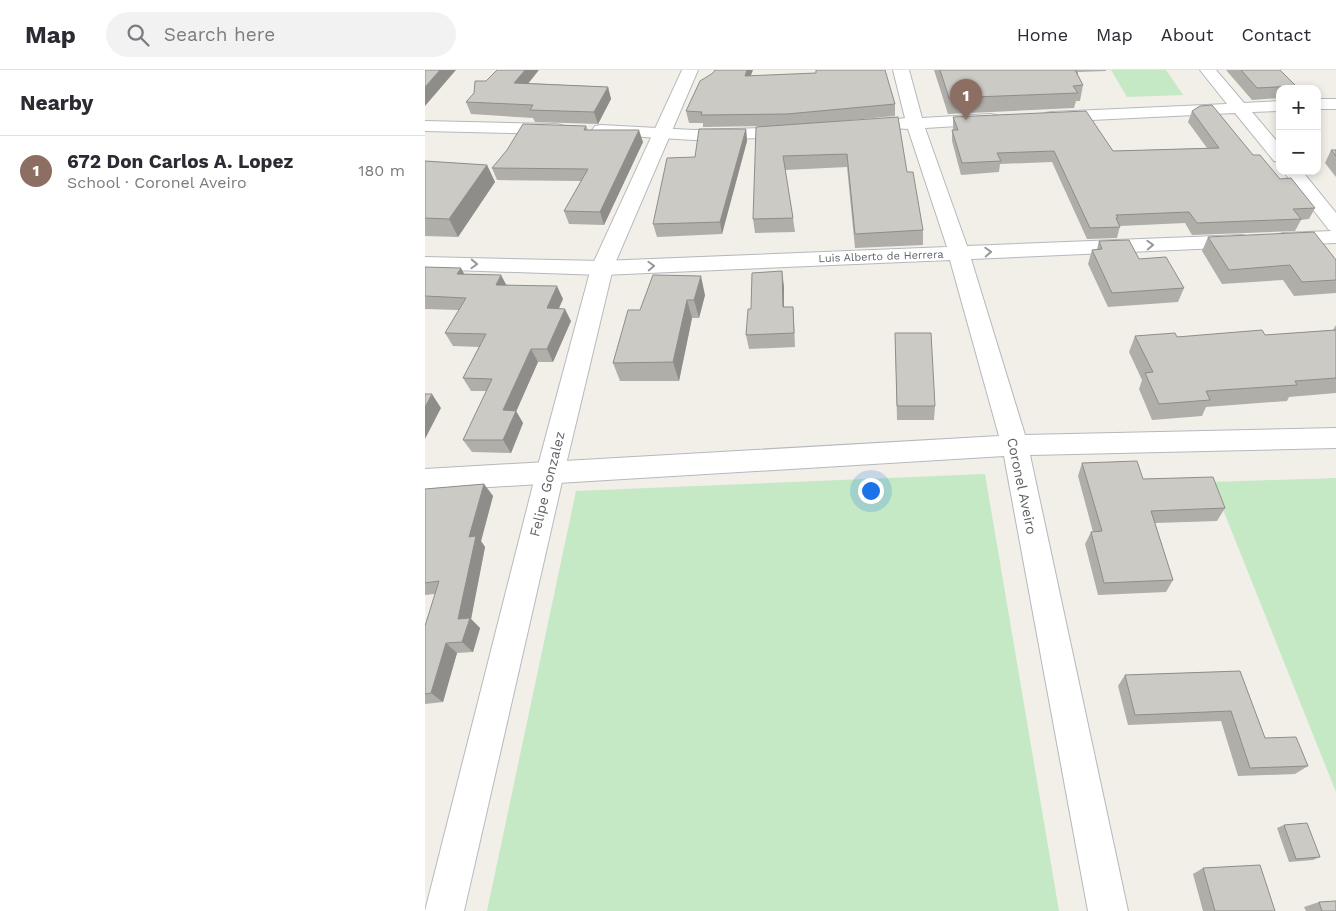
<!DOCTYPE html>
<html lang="en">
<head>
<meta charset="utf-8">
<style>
  :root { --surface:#fff; --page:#f2f2f3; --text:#2b2b33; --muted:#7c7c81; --line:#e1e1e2; --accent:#d93025 }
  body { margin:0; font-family:"Work Sans",sans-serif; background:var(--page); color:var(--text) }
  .controls { position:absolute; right:15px; top:15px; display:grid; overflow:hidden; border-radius:10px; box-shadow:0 2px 8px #0003 }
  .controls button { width:45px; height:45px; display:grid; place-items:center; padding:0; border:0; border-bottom:1px solid var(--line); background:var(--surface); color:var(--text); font:25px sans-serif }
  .you { position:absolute; left:445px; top:420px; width:18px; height:18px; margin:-12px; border:4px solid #fff; border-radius:50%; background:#1a73e8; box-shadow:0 0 0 8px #1a73e833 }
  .badge { display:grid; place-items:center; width:32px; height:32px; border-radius:50%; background:var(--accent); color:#fff; font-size:16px; font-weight:700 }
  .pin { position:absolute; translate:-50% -41px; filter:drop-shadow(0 1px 2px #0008) }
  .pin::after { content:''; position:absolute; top:26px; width:18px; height:15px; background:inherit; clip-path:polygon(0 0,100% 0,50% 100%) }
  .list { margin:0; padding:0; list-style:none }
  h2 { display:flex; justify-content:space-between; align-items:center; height:65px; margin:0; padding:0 20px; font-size:21px }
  h2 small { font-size:16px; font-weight:400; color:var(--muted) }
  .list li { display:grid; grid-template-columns:32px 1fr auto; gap:15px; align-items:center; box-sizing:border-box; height:70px; padding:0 20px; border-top:1px solid var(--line) }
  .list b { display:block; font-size:19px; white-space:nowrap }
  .list p { margin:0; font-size:16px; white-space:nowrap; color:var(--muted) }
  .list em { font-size:16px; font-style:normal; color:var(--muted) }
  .icon { flex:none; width:28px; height:28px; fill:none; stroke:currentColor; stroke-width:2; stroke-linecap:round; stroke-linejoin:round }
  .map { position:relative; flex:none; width:911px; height:841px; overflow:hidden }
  header { display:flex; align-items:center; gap:30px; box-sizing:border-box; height:70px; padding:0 25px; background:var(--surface); border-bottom:1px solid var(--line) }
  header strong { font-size:24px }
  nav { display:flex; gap:28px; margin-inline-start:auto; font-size:18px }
  .search { width:350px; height:45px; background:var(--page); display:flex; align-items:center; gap:12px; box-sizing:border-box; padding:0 18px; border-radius:28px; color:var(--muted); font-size:19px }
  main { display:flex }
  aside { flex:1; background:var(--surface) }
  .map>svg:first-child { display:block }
  .green { fill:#c5e8c5 }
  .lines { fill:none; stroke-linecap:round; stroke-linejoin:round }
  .street-casing { stroke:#b5b8bc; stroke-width:2 }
  .secondary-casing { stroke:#b6babf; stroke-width:2 }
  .street { fill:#fff; fill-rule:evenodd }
  .secondary { fill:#fff; fill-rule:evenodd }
  .wall { fill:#afaea9 }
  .shaded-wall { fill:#8f8d8a }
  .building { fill:#cccac5; stroke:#8f8d8a }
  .oneway { stroke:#979a9d }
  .labels { text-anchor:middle; stroke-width:4.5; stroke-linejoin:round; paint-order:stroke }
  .far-street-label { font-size:11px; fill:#5f6368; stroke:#fff }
  .street-label { font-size:14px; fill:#5f6368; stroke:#fff }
</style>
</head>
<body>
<header>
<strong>Map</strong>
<div class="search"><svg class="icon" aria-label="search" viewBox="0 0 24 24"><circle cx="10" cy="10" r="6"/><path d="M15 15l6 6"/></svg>Search here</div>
<nav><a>Home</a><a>Map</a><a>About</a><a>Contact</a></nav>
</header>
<main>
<aside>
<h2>Nearby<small></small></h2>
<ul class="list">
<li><span class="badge" style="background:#8d6e63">1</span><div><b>672 Don Carlos A. Lopez</b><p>School · Coronel Aveiro</p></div><em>180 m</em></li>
</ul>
</aside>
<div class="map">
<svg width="911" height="841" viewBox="0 0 911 841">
  <rect width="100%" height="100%" fill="#f1efe8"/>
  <!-- green -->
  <path class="green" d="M686,0H741L758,25L702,27Z
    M560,404L634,841H62L151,421Z
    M911,408V722L787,412Z"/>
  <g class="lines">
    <!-- street casing -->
    <g class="street-casing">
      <path id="street" d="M468,0H484L497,48L565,44L571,45L573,49L571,53L565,54L500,58L542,176L817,165L824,167L827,171L824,175L817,177L546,189L600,365L911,358V378L605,385L703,841H663L579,386L0,421V399L574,366L525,190L177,205L0,199V187L177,191L522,177L483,59L467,58L464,54L467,50L480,48Z
        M775,0H791L819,33L855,31V41L827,42L855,75V92L849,91L810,43L626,52L620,51L618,47L620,43L626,42L802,34Z
        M892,29H911V39H892Z
        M0,51L131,54L137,55L140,59L137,63L131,64L0,61Z
        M176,55L269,60L368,57L374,58L377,62L374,66L368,67L269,70L170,64L167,60L170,56Z
        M858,101H877L911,143V173L858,175L851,173L848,169L851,165L858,163L907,161L904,160Z"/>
    </g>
    <!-- secondary casing -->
    <g class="secondary-casing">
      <path id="secondary" d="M257,0H273L188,198L139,403L39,841H0L111,403L166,198Z"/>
    </g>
    <!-- street -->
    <use href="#street" class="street"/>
    <!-- secondary -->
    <use href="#secondary" class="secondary"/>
  </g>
  <!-- wall -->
  <path class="wall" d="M509,0H681V1L653,2V5L658,15L655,31H651L649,38L523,44Z
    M801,0H855L871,16L870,19H855V28L827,30Z
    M326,6L470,34V46L416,51L482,102L498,160V175L430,178L422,97L360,100L368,148L370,162L330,163L328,149L343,56L278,57V53H264L261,41Z
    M103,13L183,17L186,29L173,54L110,52L108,48L46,44L41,32L49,23Z
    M767,41L828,85L855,109L890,138L884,149L876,150L870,161L767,165L760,153L695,156L692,168L662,169L627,92L575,94L574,102L536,105L527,71V60H528V47L688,81L782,78L763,52Z
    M161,56L163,60L218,72L179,155L144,154L139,141L156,111L72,110L67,98Z
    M321,59L322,71L297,164L232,167L228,154L270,87Z
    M906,80H911V107L900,93Z
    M0,91L62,95L70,112L33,167L0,166Z
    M783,167L911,190V223L869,226L858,210L797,214L777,181Z
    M674,171L714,189L759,218L753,232L683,237L663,194L667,180L672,179Z
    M0,197L40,204L138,229L134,238L146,251L128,292H113L91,341L98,353L86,383L47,382L38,370L62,321H46L38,308L54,277L28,276L20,263L34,240L0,239Z
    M359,216V237H368L369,251L370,277L324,279L321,265L326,239Z
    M280,225L274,248H267L254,311H195L188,293L215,240Z
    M911,255V323L864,327L862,331L781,337L777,346L727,350L714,319L717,310L704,282L710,266L752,267L840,265L908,260Z
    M470,263L510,336L509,350H472Z
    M657,393L718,409L800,438L792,451L730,453L748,510L741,522L673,525L660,474L666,462H668L653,406Z
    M59,414L68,426L56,471L60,477L46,549L55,558L48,582L32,583L18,632L0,634V556L10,524L0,525V419Z
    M815,601L840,668L883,696L870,704L813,706L796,651L703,655L693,616L700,605Z
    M859,755L895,787L888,790L864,792L852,758Z
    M778,798L850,841H778L768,804Z
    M894,832L911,841H881L879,837Z"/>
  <!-- shaded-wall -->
  <path class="shaded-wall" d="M15,0H31L0,36V17Z
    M100,0H114L94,25L89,13Z
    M322,0H328L321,18L320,6Z
    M183,17L186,29L173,54L169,42Z
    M321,59L322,71L297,164L295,152Z
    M214,60L218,72L179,155L175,142Z
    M62,95L70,112L33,167L24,149Z
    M36,198L43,211L32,204Z
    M357,201L359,216V252L358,237Z
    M76,205L83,218L71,215Z
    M276,206L280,225L274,248L269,230Z
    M132,216L138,229L128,251L122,238Z
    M262,230L267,248L254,311L248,292Z
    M140,239L146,251L128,292L122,279Z
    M106,279L113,292L91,342V341L98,353L86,383L78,370V340Z
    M7,324L16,338L0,369V337Z
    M59,414L68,426L56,471L60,477L46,549L55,558L48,582L37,572L33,549L44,467Z
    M21,573L32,583L18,632L6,623Z"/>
  <!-- building -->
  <path class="building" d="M0,0H15L0,17Z
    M72,0H100L89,13L183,17L169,42L105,40L108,35L41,32L49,23L50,11H61Z
    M290,0H322L320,6L391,3V0H460L470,34L362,44L276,45L277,42L261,41L275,11L288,3Z
    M515,0H650L658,15L648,16L653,23L524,28Z
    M816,0H855L871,16L832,18Z
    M787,35L828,85H835L855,109L866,108L890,138L868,139L876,149L772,153L764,142L691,145L693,148H691L695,157L665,158L629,81L572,83L576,91L537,93L527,60H533L528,47L661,41L688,81L794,78L767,41L775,36Z
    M473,47L482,102H488L498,160L430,164L422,84L358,86L368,148L328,149L331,57Z
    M98,54L161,56L159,60H214L175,142L139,141L163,99L67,98L82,80Z
    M274,59H321L295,152L228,154L242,88L270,87Z
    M906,80H911V86Z
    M0,91L62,95L24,149L0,148Z
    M889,162L911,190V210L877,212L865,195L804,200L783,167Z
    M704,170L714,189L741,187L759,218L687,223L667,180L677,179L674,171Z
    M0,197L36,198L32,204L76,205L71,215L132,216L122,238L140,239L122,279H106L78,340L91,341L78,370H38L67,309L38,308L61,264L20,263L41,228L0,226Z
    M357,201L358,237H368L369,263L321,265L323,239H326L327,203Z
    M228,205L276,206L269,230H262L248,292L188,293L203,240H215Z
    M837,260L840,265L911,260V308L870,311L872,315L781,321L785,330L734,334L720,303L728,302L710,266L750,263L752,267Z
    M470,263H506L510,336H472Z
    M0,324H7L0,337Z
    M712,391L718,409L788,407L800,438L726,441L748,510L679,513L666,462L677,461L657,393Z
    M59,414L44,467L51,466L33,549L45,548L37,572L21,573L6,623L0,624V556L14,511L0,513V419Z
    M815,601L840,668L871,667L883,696L825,698L806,641L710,645L700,605Z
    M882,753L895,787L871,789L859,755Z
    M835,795L850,841H790L778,798Z
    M911,831V841H897L894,832Z"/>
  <!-- one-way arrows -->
  <defs><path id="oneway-chevron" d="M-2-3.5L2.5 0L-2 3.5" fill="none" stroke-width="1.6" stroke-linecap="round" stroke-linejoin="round" transform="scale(1.25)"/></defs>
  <g class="oneway">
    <use href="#oneway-chevron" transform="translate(725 175) rotate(-2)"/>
    <use href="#oneway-chevron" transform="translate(563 182) rotate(-3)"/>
    <use href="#oneway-chevron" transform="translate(49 194) rotate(2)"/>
    <use href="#oneway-chevron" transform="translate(226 196) rotate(-2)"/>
  </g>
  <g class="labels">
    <!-- far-street labels -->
    <g class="far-street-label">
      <text transform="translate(456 186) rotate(-2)" y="4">Luis Alberto de Herrera</text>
    </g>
    <!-- street labels -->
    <g class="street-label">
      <text transform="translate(122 414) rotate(-76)" y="5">Felipe Gonzalez</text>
      <text transform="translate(597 416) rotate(78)" y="5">Coronel Aveiro</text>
    </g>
  </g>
</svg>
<div class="controls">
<button>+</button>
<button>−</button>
</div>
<div class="you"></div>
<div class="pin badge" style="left:541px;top:50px;background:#8d6e63">1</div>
</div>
</main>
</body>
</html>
